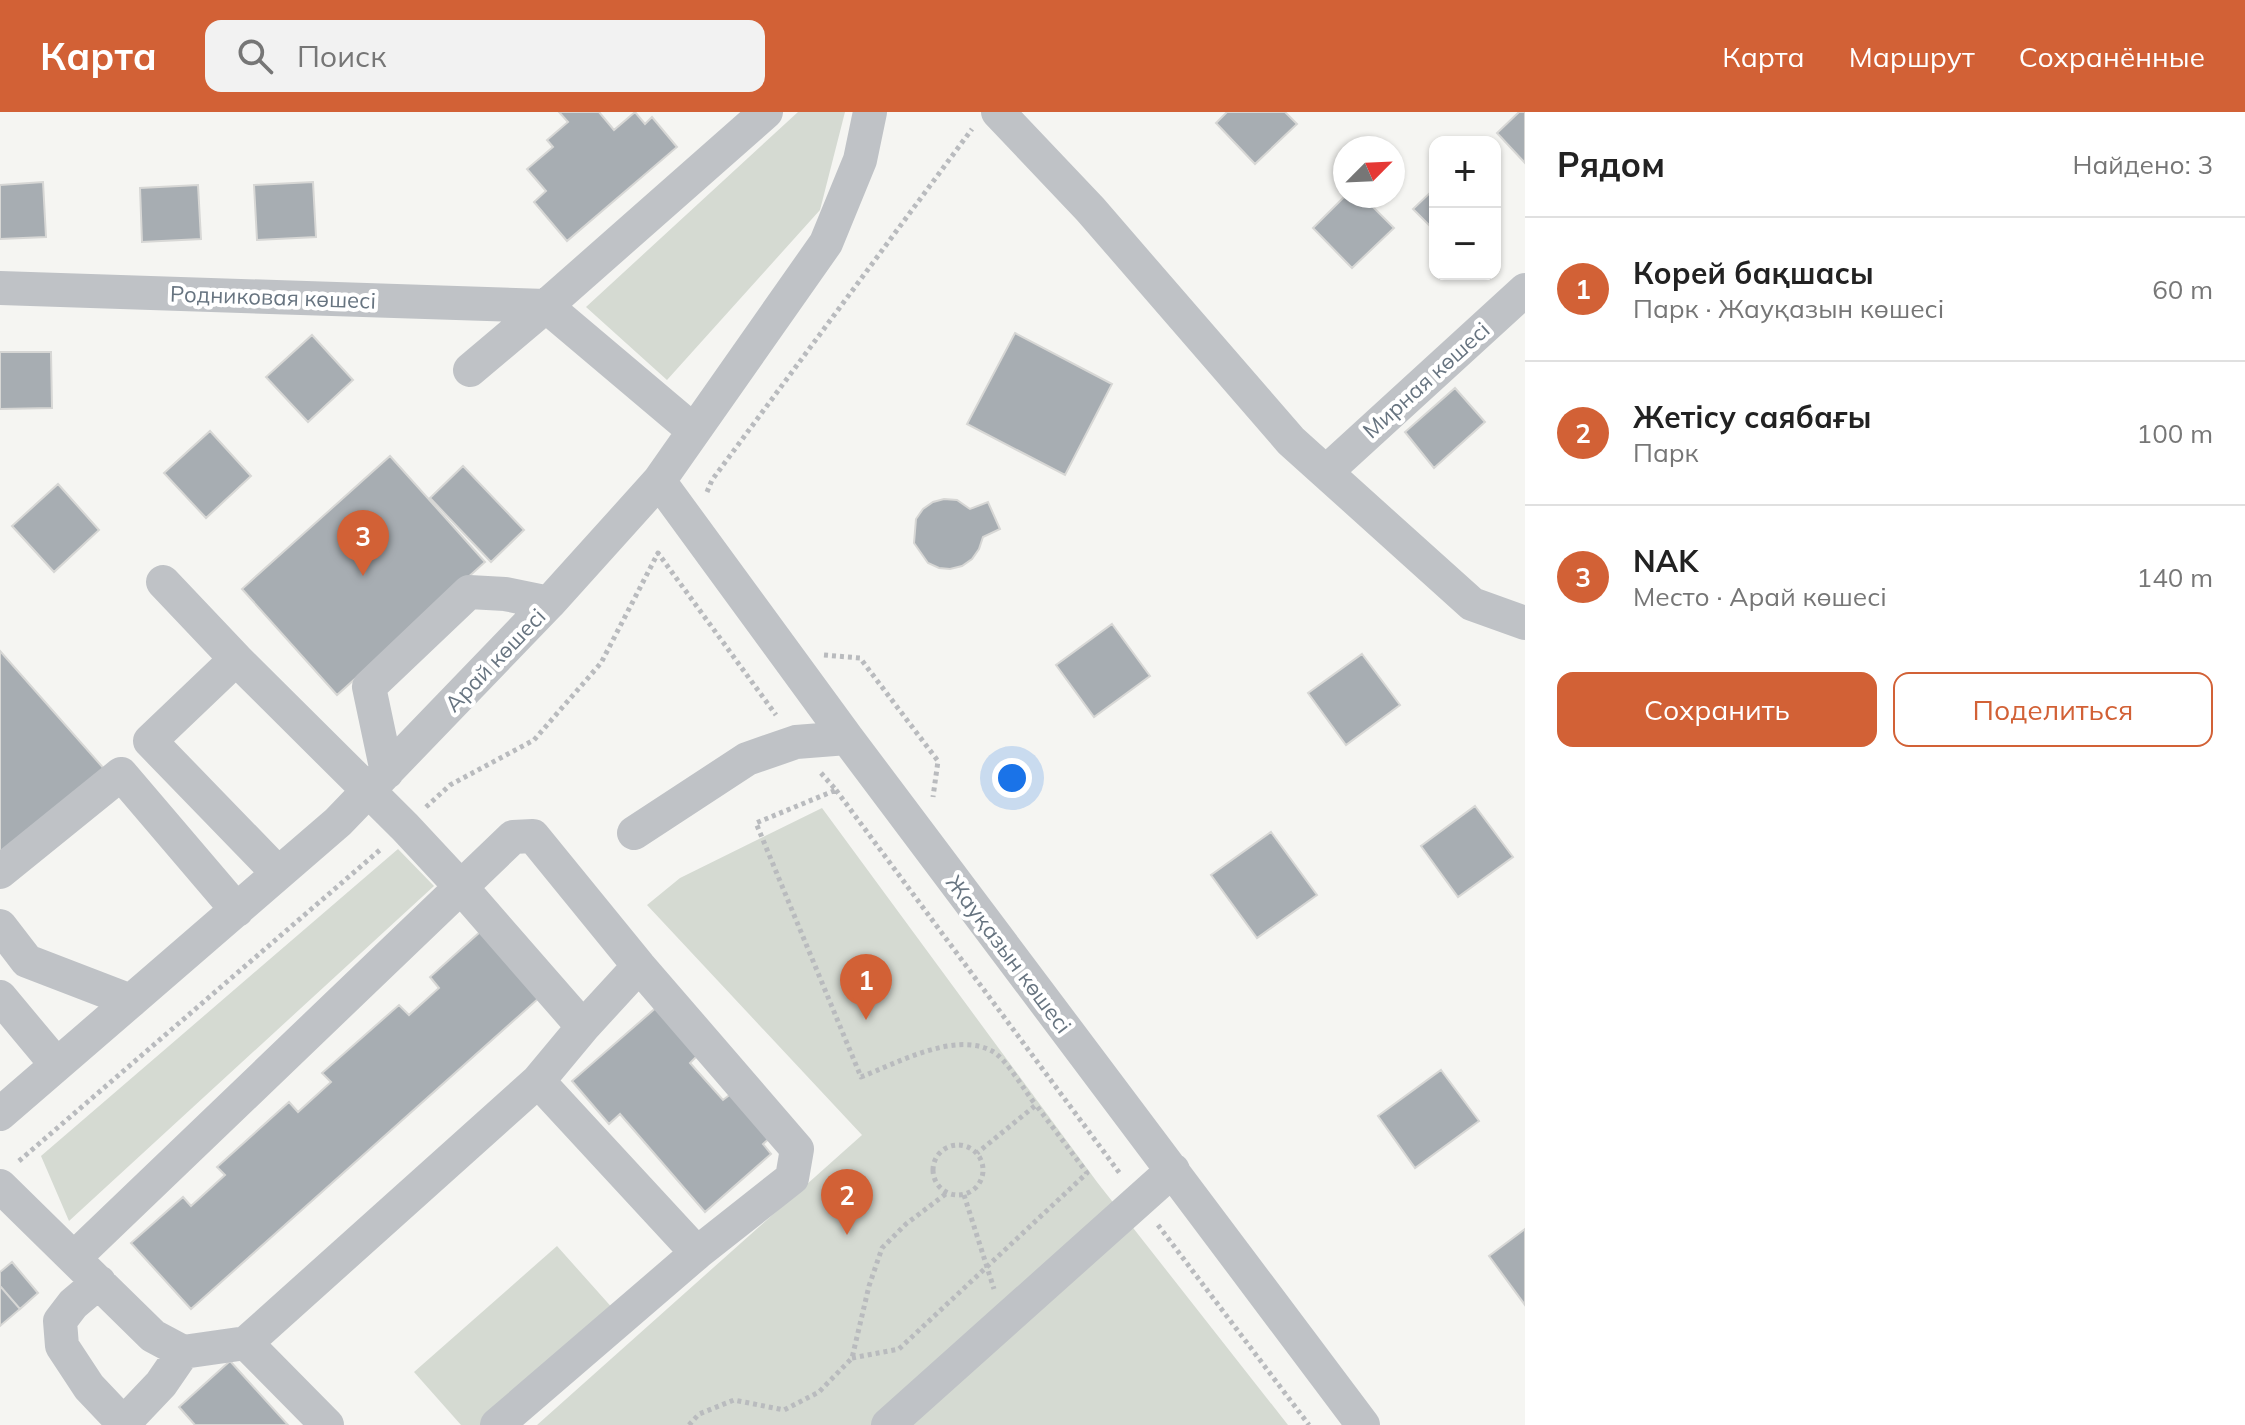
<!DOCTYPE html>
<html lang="ru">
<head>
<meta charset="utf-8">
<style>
  :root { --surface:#fff; --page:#f2f2f2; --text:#222; --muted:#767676; --line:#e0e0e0; --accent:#d26136 }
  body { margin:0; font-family:Mulish,sans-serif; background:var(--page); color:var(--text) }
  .controls { position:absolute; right:24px; top:24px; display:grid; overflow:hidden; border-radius:16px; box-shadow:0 2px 6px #0004 }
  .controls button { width:72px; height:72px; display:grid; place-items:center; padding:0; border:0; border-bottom:2px solid var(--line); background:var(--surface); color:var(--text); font:40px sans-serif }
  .compass { position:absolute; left:1333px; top:24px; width:72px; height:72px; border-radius:50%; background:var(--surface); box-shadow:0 2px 6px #0004; rotate:66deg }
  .you { position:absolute; left:1012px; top:666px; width:28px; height:28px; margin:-20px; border:6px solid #fff; border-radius:50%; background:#1a73e8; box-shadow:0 0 0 12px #1a73e833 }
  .badge { display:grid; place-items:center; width:52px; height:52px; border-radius:50%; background:var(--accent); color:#fff; font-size:26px; font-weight:700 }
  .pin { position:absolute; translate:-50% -66px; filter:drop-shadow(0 2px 4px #0008) }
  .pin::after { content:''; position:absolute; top:42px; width:28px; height:24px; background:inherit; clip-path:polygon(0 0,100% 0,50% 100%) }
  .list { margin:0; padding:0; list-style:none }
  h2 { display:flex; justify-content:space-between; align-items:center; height:104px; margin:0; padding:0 32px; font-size:34px }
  h2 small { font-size:26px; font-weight:400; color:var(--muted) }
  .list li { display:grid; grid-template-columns:52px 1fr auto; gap:24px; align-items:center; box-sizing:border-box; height:144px; padding:0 32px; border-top:2px solid var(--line) }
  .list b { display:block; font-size:30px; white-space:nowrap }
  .list p { margin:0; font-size:26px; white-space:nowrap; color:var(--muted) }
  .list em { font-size:26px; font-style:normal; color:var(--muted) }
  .actions { display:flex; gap:16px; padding:24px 32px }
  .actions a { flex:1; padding:18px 0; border:2px solid var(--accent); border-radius:16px; text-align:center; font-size:28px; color:var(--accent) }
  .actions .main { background:var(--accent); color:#fff }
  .icon { flex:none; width:44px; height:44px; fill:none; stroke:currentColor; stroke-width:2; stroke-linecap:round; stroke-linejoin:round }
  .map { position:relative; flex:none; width:1525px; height:1313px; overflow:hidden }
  header { display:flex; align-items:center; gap:48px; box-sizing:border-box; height:112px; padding:0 40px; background:var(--accent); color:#fff }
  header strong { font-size:38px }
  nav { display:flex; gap:44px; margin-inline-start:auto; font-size:28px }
  .search { width:560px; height:72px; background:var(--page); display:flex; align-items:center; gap:20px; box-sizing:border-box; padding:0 28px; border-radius:16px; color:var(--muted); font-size:30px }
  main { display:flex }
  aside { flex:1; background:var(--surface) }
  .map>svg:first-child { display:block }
  .green { fill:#d5dad2 }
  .building { fill:#a7adb2; stroke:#d7d7d5; stroke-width:2 }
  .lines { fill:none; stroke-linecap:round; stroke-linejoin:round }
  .path { stroke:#b9bbbe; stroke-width:5; stroke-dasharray:4 4; stroke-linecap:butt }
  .minor { stroke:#bfc2c6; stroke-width:34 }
  .labels { text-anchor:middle; stroke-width:8; stroke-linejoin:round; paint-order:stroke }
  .street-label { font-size:22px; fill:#677480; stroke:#fff }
</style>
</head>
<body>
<header>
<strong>Карта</strong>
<div class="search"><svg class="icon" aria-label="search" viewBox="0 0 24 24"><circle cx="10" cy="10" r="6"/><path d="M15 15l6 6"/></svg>Поиск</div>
<nav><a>Карта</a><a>Маршрут</a><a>Сохранённые</a></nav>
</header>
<main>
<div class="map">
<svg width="1525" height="1313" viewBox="0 0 1525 1313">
  <rect width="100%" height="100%" fill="#f5f5f2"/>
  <!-- green -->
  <path class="green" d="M798,0H845L820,98L667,268L586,195Z
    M822,696L1097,1070L1288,1313H537L862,1023L647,793L680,766Z
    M398,737L434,774L69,1109L41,1044Z
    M557,1134L615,1199L486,1313H461L414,1260Z"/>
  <!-- building -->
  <path class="building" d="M559,0H599L614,18L635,0L645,12L652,5L677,35L567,129L534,90L546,79L527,57L553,35L547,28L568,10Z
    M1227,0H1285L1297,12L1255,52L1216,11Z
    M1519,0H1525V51L1497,21Z
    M43,70L46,125L0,127V73Z
    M313,70L316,125L257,128L254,73Z
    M198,73L201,127L142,130L140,76Z
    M1435,76V119L1413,97Z
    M1345,84H1362L1394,116L1352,156L1313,116Z
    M1015,221L1112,272L1065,363L967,312Z
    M312,223L353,268L308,310L266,265Z
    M0,240H51L52,296L0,297Z
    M1455,276L1485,310L1434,356L1405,320Z
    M210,319L251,364L206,406L164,361Z
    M390,344L485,450L337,583L242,477Z
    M463,354L524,418L491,450L430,386Z
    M58,372L99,418L54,460L12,414Z
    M944,387L957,388L970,397L988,390L1000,417L983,425L979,437L972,447L962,454L950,457L939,456L928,451L914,431L916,407L923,397L933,390Z
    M1112,512L1150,564L1094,605L1056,553Z
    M0,539L106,659L0,752Z
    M1362,542L1400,593L1346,633L1308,581Z
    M1475,694L1513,745L1458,785L1421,734Z
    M1271,720L1317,783L1257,826L1211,763Z
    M480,820L539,886L191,1197L131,1131L183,1085L191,1094L225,1063L217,1055L289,990L298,1000L331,970L322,961L399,893L409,903L439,876L430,865Z
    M658,894L699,942L690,951L723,988L732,981L771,1025L763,1032L771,1042L705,1100L620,1002L609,1012L572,969Z
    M1441,958L1479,1009L1415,1056L1378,1004Z
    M1525,1117V1193L1489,1144Z
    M12,1150L38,1181L20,1197L0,1174V1160Z
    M0,1174L20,1197L0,1214Z
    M230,1249L288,1313H195L179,1295Z"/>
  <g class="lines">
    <!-- path -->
    <path class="path" d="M707,380L712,368L972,17
      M824,543L860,546L938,649L933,685
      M821,661L836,678L756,711L861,965C897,951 955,919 992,939C1006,946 1025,980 1036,993
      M836,678L1121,1063
      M426,695L450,673L534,628L601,551L658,441L776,603
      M933 1058a25 25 0 1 1 50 0a25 25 0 1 1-50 0Z
      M19,1049L381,737
      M964,1083L994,1177
      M1158,1113L1309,1313
      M852,1246L899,1237L1087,1061L1036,993L977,1041
      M689,1313L699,1302L734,1288L784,1298L819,1280L852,1246L869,1174L882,1136L906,1112L947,1081"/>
    <!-- minor -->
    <path class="minor" d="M998,0L1090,97L1291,329L1472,492L1525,511
      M0,176L546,194L766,0
      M470,258L546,194L694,319
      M1327,359L1525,178
      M659,369L847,626L1363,1313
      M163,470L236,547
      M387,660L369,575L469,480L505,482L549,491
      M634,721L747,647L796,630L847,626
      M0,760L121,662L237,798
      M0,814L27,849L131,889
      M0,885L56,952
      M583,915L639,854
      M0,1002L338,710L549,491L659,369L826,131L860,48L870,0
      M0,1074L153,1224L183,1240L246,1231L538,969L583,915L460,774L405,715L236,547L150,629L278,761
      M75,1145L513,725L533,724L639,854L797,1037L792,1066L697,1141L538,969
      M99,1170L73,1192L60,1209L62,1234L89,1275L125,1313
      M246,1231L327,1313
      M124,1311L161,1272L183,1240
      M497,1313L697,1141
      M888,1313L1173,1058"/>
  </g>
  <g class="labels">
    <!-- street labels -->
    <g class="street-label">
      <text transform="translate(273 185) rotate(2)" y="8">Родниковая көшесі</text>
      <text transform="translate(1426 268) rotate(-42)" y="8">Мирная көшесі</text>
      <text transform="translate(495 548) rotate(-46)" y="8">Арай көшесі</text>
      <text transform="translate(1009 842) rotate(53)" y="8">Жауқазын көшесі</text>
    </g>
  </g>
</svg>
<div class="controls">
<button>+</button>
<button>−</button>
</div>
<svg class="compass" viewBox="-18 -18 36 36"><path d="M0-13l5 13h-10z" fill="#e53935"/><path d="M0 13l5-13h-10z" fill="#767676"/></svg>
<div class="you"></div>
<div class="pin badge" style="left:866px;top:908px">1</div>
<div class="pin badge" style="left:847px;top:1123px">2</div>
<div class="pin badge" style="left:363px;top:464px">3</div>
</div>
<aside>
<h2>Рядом<small>Найдено: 3</small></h2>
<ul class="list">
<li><span class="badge">1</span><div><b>Корей бақшасы</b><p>Парк · Жауқазын көшесі</p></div><em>60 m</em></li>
<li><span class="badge">2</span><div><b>Жетісу саябағы</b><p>Парк</p></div><em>100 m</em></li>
<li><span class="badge">3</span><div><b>NAK</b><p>Место · Арай көшесі</p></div><em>140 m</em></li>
</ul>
<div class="actions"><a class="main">Сохранить</a><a>Поделиться</a></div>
</aside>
</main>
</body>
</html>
